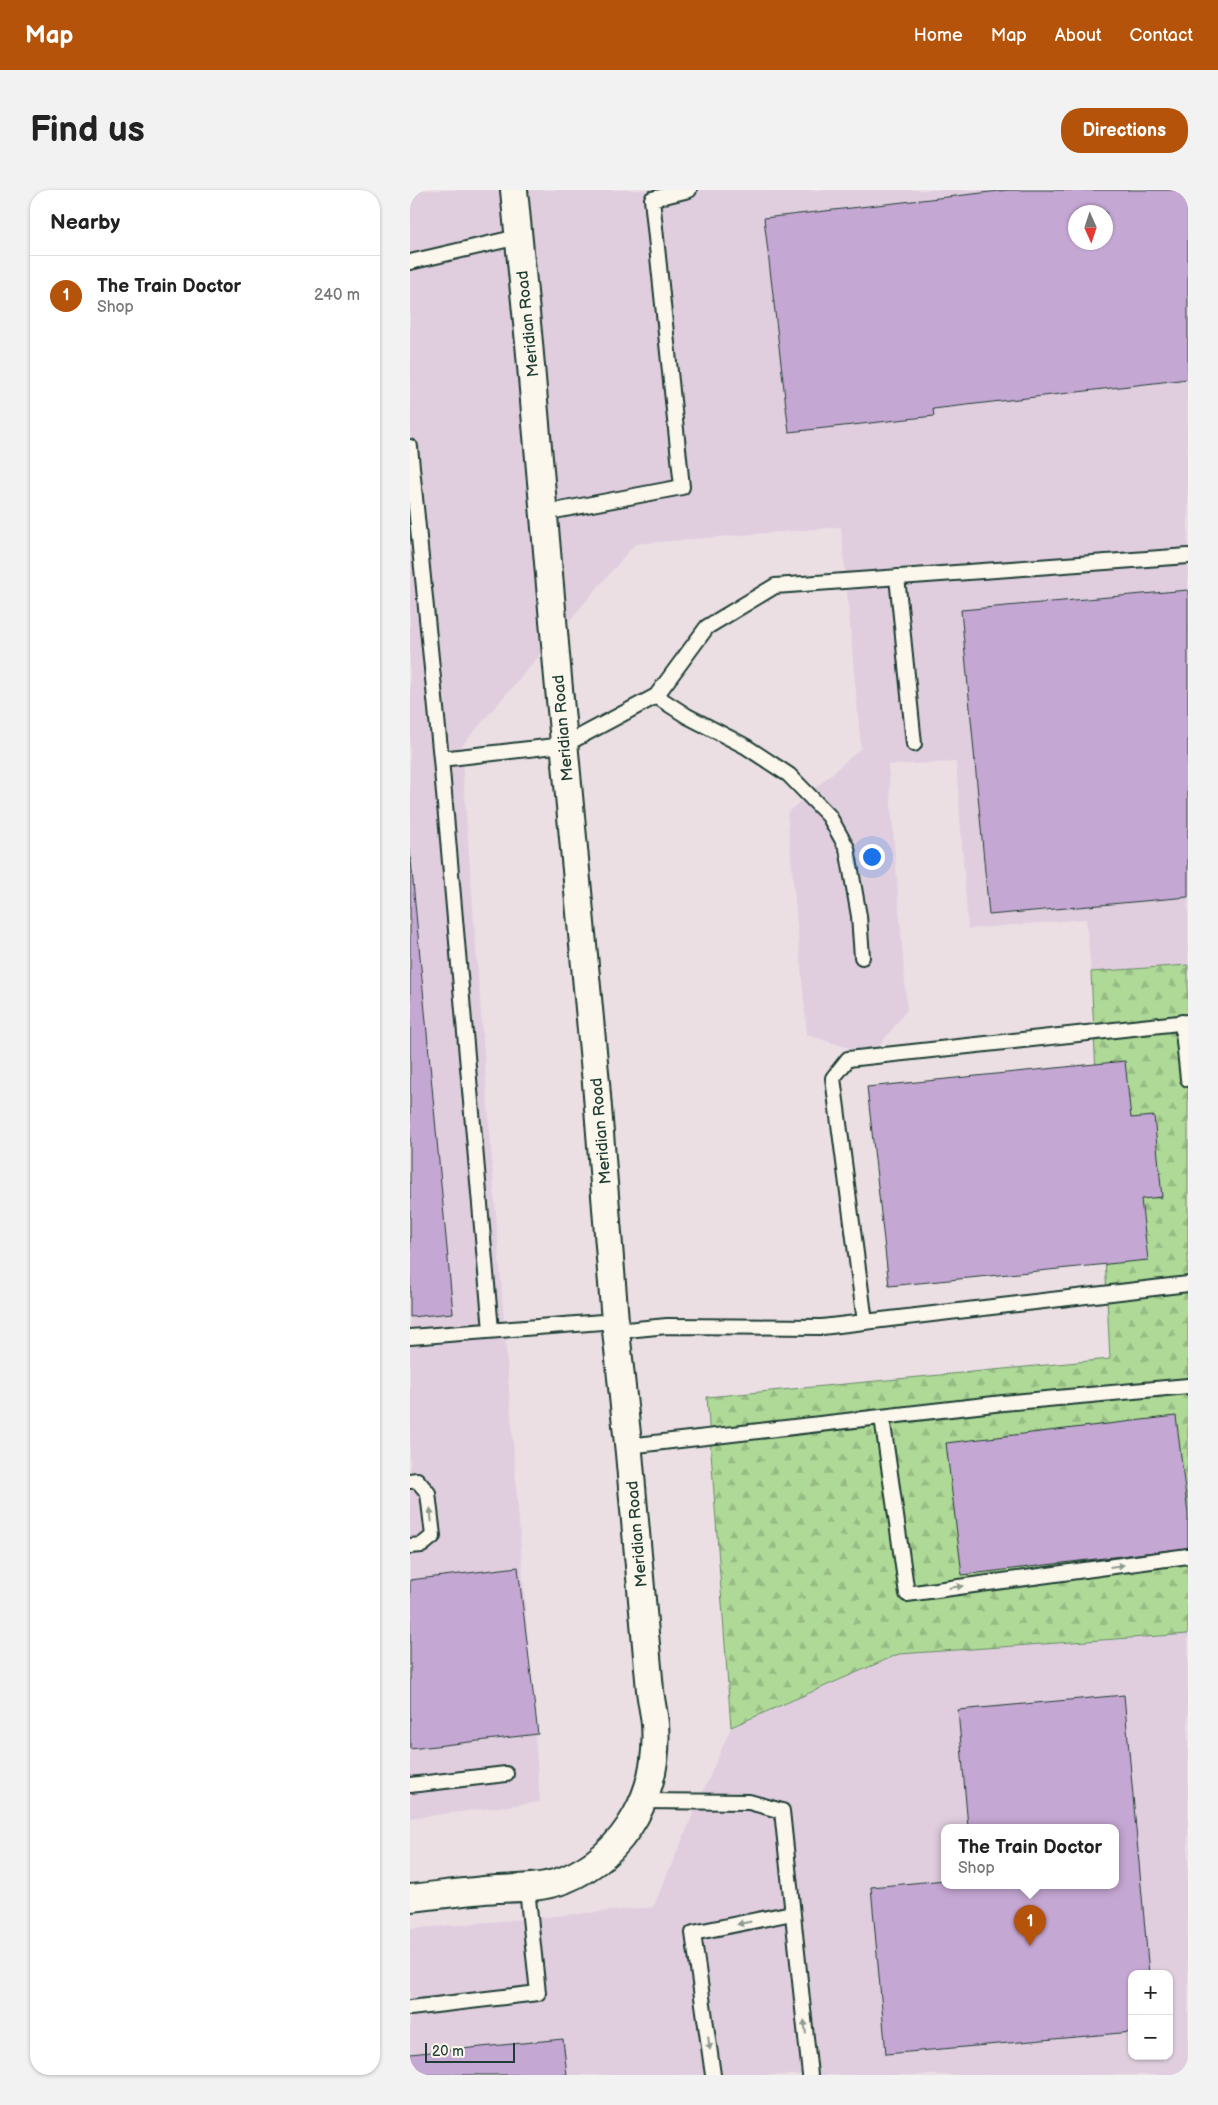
<!DOCTYPE html>
<html lang="en">
<head>
<meta charset="utf-8">
<style>
  :root { --surface:#fff; --page:#f2f2f2; --text:#222; --muted:#767676; --line:#e0e0e0; --accent:#b45309 }
  body { margin:0; font-family:"Balsamiq Sans",sans-serif; background:var(--page); color:var(--text) }
  .controls { position:absolute; right:15px; bottom:15px; display:grid; overflow:hidden; border-radius:10px; box-shadow:0 1px 4px #0004 }
  .controls button { width:45px; height:45px; display:grid; place-items:center; padding:0; border:0; border-bottom:1px solid var(--line); background:var(--surface); color:var(--text); font:25px sans-serif }
  .compass { position:absolute; left:658px; top:15px; width:45px; height:45px; border-radius:50%; background:var(--surface); box-shadow:0 1px 4px #0004; rotate:177deg }
  .scale { position:absolute; left:15px; bottom:12px; width:90px; box-sizing:border-box; padding-left:5px; border:2px solid #1f3d34; border-top:0; font-size:14px; line-height:18px; white-space:nowrap; color:#1f3d34; -webkit-text-stroke:4px #fbf7ec; paint-order:stroke }
  .you { position:absolute; left:461px; top:666px; width:18px; height:18px; margin:-12px; border:4px solid #fff; border-radius:50%; background:#1a73e8; box-shadow:0 0 0 8px #1a73e833 }
  .badge { display:grid; place-items:center; width:32px; height:32px; border-radius:50%; background:var(--accent); color:#fff; font-size:16px; font-weight:700 }
  .pin { position:absolute; translate:-50% -41px; filter:drop-shadow(0 1px 2px #0008) }
  .pin::after { content:''; position:absolute; top:26px; width:18px; height:15px; background:inherit; clip-path:polygon(0 0,100% 0,50% 100%) }
  .popup { position:absolute; left:531px; top:1634px; width:178px; height:65px; box-sizing:border-box; display:grid; place-content:center; border-radius:10px; background:var(--surface); filter:drop-shadow(0 1px 4px #0005); font-size:16px; white-space:nowrap; color:var(--muted) }
  .popup b { font-size:19px; color:var(--text) }
  .popup::after { content:''; position:absolute; left:50%; top:100%; margin-left:-10px; border:10px solid transparent; border-top-color:var(--surface) }
  .list { margin:0; padding:0; list-style:none }
  h2 { display:flex; justify-content:space-between; align-items:center; height:65px; margin:0; padding:0 20px; font-size:21px }
  h2 small { font-size:16px; font-weight:400; color:var(--muted) }
  .list li { display:grid; grid-template-columns:32px 1fr auto; gap:15px; align-items:center; box-sizing:border-box; height:80px; padding:0 20px; border-top:1px solid var(--line) }
  .list b { display:block; font-size:19px; white-space:nowrap }
  .list p { margin:0; font-size:16px; white-space:nowrap; color:var(--muted) }
  .list em { font-size:16px; font-style:normal; color:var(--muted) }
  .map { position:relative; flex:none; width:778px; height:1885px; overflow:hidden; border-radius:20px }
  header { display:flex; align-items:center; gap:30px; box-sizing:border-box; height:70px; padding:0 25px; background:var(--accent); color:#fff }
  header strong { font-size:24px }
  nav { display:flex; gap:28px; margin-inline-start:auto; font-size:18px }
  .intro { display:flex; align-items:center; justify-content:space-between; box-sizing:border-box; height:120px; padding:0 30px }
  h1 { margin:0; font-size:35px }
  .button { padding:12px 22px; border-radius:20px; background:var(--accent); color:#fff; font-size:18px; font-weight:700 }
  main { display:flex; gap:30px; padding:0 30px }
  aside { flex:1; background:var(--surface); border-radius:20px; box-shadow:0 1px 4px #0004 }
  .map>svg:first-child { display:block }
  .built { fill:#e0cedf; fill-rule:evenodd }
  .forest { fill:url(#forest-firs); stroke:#678b66 }
  .building { fill:#c5a7d3; stroke:#1f3d34; fill-rule:evenodd }
  .lines { fill:none; stroke-linecap:round; stroke-linejoin:round }
  .lane-casing { stroke:#1f3d34; stroke-width:18 }
  .street-casing { stroke:#1f3d34; stroke-width:30 }
  .lane { stroke:#fbf7ec; stroke-width:14 }
  .street { stroke:#fbf7ec; stroke-width:26 }
  .oneway { fill:#8d9a90 }
  .labels { text-anchor:middle; stroke-width:4; stroke-linejoin:round; paint-order:stroke }
  .street-label { font-size:16px; fill:#1f3d34; stroke:#fbf7ec }
</style>
</head>
<body>
<header>
<strong>Map</strong>
<nav><a>Home</a><a>Map</a><a>About</a><a>Contact</a></nav>
</header>
<div class="intro"><h1>Find us</h1><a class="button">Directions</a></div>
<main>
<aside>
<h2>Nearby<small></small></h2>
<ul class="list">
<li><span class="badge">1</span><div><b>The Train Doctor</b><p>Shop</p></div><em>240 m</em></li>
</ul>
</aside>
<div class="map">
<svg width="778" height="1885" viewBox="0 0 778 1885">
  <defs>
    <pattern id="forest-firs" width="22" height="20" patternUnits="userSpaceOnUse" patternTransform="scale(1.25)"><rect width="22" height="20" fill="#afd997"/><path d="M5 1l3.5 6h-7zM16 11l3.5 6h-7z" fill="#96bb83"/></pattern>
  </defs>
  <rect width="100%" height="100%" fill="#ebdfe4"/>
  <filter id="ink" filterUnits="userSpaceOnUse"><feTurbulence type="fractalNoise" baseFrequency=".02" numOctaves="2"/><feDisplacementMap in="SourceGraphic" scale="10" xChannelSelector="R" yChannelSelector="G"/><feConvolveMatrix kernelMatrix="1 2 1 2 8 2 1 2 1" color-interpolation-filters="sRGB"/></filter>
  <g filter="url(#ink)">
    <!-- built -->
    <path class="built" d="M0,0H778V775L681,782L676,729L558,739L546,572L478,575L497,820L462,865L397,845L377,623L451,558L431,337L225,354L51,557L130,1612L0,1628ZM666,22H696V52H666Z
      M778,1444V1885H0V1739L243,1717L321,1537L489,1464ZM535,1637H705V1695H535ZM722,1784H759V1866H722Z"/>
    <!-- forest -->
    <path class="forest" d="M778,775V1444L489,1464L321,1537L297,1207L700,1169L681,782Z"/>
    <!-- building -->
    <path class="building" d="M598,0H778V189L523,219L524,226L379,242L354,28ZM666,22H696V52H666Z
      M778,400V707L579,725L551,420Z
      M0,659L43,1123L0,1127Z
      M715,871L721,928L744,926L752,1007L731,1009L738,1070L479,1096L457,897Z
      M766,1226L778,1324V1358L552,1385L536,1253Z
      M108,1377L128,1544L0,1559V1390Z
      M714,1505L739,1784H722V1842L476,1864L461,1697L535,1690V1695H705V1637H558L548,1520Z
      M153,1849L157,1885H0V1864Z"/>
    <g class="lines">
      <!-- lane casing -->
      <g class="lane-casing">
        <path id="lane" d="M0,72L108,47
          M0,257L31,569L81,1140
          M134,323L272,297L242,9L279,0
          M487,387L504,554
          M246,506L277,526L335,556L379,585L419,626L437,658L449,726L452,767
          M31,569L154,555L246,506L297,437L365,396L778,366
          M772,832L778,889
          M455,1132L423,888L438,869L778,832
          M206,1141L257,1136L412,1137L778,1094
          M0,1147L205,1131
          M472,1227L497,1404L778,1366
          M218,1256L593,1213L778,1196
          M0,1291L7,1290L18,1303L23,1346L12,1355L0,1356
          M0,1595L96,1584
          M234,1611L339,1612L372,1621L400,1885
          M0,1818L128,1803L117,1699
          M303,1885L283,1743L382,1723"/>
      </g>
      <!-- street casing -->
      <g class="street-casing">
        <path id="street" d="M0,1708C29,1705 58,1701 87,1699C110,1698 132,1698 154,1690C217,1664 250,1600 245,1534C244,1523 241,1511 240,1500L219,1263L205,1131L186,893L148,488L119,153L104,0"/>
      </g>
      <!-- lane -->
      <use href="#lane" class="lane"/>
      <!-- street -->
      <use href="#street" class="street"/>
    </g>
    <!-- one-way arrows -->
    <defs><path id="oneway-solid" d="M-6-.8H1V-3.2L6.5 0L1 3.2V.8H-6Z" transform="scale(1.25)"/></defs>
    <g class="oneway">
      <use href="#oneway-solid" transform="translate(21 1325) rotate(-96)"/>
      <use href="#oneway-solid" transform="translate(707 1376) rotate(-8)"/>
      <use href="#oneway-solid" transform="translate(546 1397) rotate(-8)"/>
      <use href="#oneway-solid" transform="translate(334 1733) rotate(168)"/>
      <use href="#oneway-solid" transform="translate(395 1837) rotate(-97)"/>
      <use href="#oneway-solid" transform="translate(299 1853) rotate(82)"/>
    </g>
  </g>
  <g class="labels">
    <!-- street labels -->
    <g class="street-label">
      <text transform="translate(117 134) rotate(-96)" y="6">Meridian Road</text>
      <text transform="translate(152 538) rotate(-95)" y="6">Meridian Road</text>
      <text transform="translate(190 941) rotate(-95)" y="6">Meridian Road</text>
      <text transform="translate(226 1344) rotate(-95)" y="6">Meridian Road</text>
    </g>
  </g>
</svg>
<div class="controls">
<button>+</button>
<button>−</button>
</div>
<svg class="compass" viewBox="-18 -18 36 36"><path d="M0-13l5 13h-10z" fill="#e53935"/><path d="M0 13l5-13h-10z" fill="#767676"/></svg>
<div class="scale">20 m</div>
<div class="you"></div>
<div class="pin badge" style="left:620px;top:1756px">1</div>
<div class="popup"><b>The Train Doctor</b>Shop</div>
</div>
</main>
</body>
</html>
